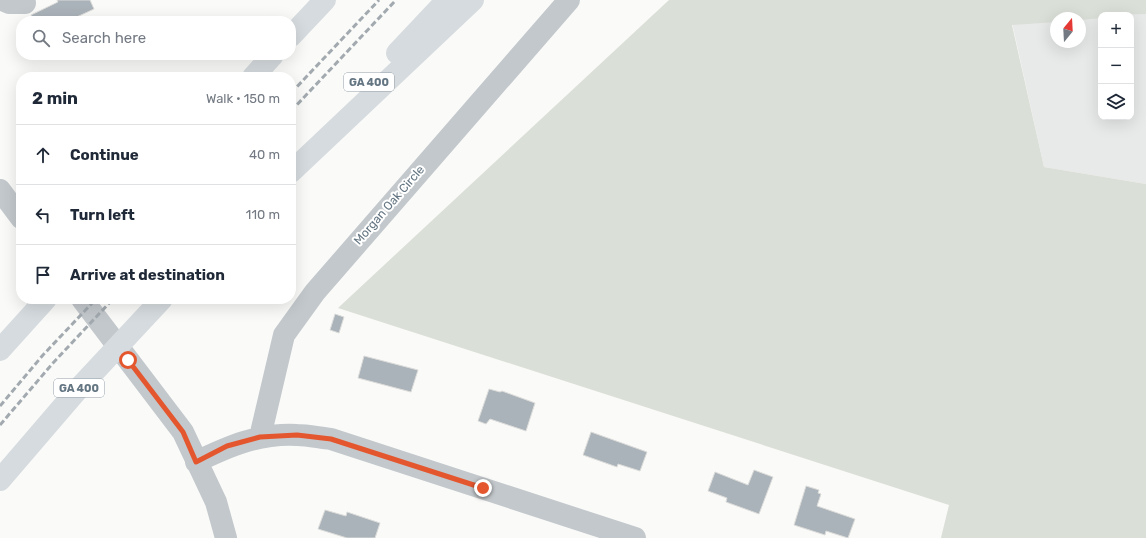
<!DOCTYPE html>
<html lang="en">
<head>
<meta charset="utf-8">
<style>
  :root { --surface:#fff; --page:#f2f2f3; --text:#1f2937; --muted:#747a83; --line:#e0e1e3 }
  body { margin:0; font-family:Rubik,sans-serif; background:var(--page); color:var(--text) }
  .controls { position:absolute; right:12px; top:12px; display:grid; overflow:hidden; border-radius:8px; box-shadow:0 4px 16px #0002 }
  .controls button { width:36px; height:36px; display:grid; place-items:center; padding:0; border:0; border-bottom:1px solid var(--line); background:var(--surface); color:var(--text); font:20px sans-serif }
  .compass { position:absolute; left:1050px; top:12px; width:36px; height:36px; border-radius:50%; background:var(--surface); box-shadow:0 4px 16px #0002; rotate:18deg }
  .stop { position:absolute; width:12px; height:12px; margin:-9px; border:3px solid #e4572e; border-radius:50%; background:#fff }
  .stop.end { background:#e4572e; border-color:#fff; box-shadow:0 1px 4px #0008 }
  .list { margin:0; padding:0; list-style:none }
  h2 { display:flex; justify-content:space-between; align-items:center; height:52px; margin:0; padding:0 16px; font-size:17px }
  h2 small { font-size:13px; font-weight:400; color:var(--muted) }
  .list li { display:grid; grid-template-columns:26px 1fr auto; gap:12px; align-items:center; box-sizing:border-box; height:60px; padding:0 16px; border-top:1px solid var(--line) }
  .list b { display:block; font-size:15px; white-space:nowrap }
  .list em { font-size:13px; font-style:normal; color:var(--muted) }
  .icon { flex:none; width:22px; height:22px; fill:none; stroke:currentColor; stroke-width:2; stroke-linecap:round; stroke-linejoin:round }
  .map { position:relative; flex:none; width:1146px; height:538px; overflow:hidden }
  .search { position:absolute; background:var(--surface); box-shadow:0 4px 16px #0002; left:16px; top:16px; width:280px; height:44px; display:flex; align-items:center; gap:10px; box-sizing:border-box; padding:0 14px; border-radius:16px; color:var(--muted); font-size:15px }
  .panel { position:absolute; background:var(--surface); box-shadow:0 4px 16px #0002; left:16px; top:72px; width:280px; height:232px; border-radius:16px }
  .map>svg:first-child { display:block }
  .built { fill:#e8e9e9; fill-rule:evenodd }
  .green { fill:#dadfd7 }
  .building { fill:#aab3b9; stroke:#dcdcda }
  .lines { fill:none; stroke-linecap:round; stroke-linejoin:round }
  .minor { stroke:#c3c8cc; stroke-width:22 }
  .highway { stroke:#d6dbdf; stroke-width:22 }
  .rail { stroke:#a2aab0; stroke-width:3; stroke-dasharray:6 3; stroke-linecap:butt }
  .route { stroke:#e4572e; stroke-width:5 }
  .labels { text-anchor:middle; stroke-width:4; stroke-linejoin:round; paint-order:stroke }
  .shield { fill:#fff; stroke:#939fa8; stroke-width:1 }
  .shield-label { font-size:11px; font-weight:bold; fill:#657683 }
  .street-label { font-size:12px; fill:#657683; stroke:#fff }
</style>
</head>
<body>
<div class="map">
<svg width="1146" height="538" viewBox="0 0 1146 538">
  <rect width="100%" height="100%" fill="#fafaf8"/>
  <!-- built -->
  <path class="built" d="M1007,0H1146V184L1044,167ZM1101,15H1131V117H1101ZM1056,18H1080V42H1056Z"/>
  <!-- green -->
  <path class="green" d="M669,0H1146V14L1101,15V18L1080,20V18H1056V22L1012,25L1044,167L1146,184V538H941L949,505L338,308Z"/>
  <!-- building -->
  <path class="building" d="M57,0H90L94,9L68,21H34L31,15L58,2Z
    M335,314L344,317L339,333L330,330Z
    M364,356L418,370L411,392L358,378Z
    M489,389L500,392L502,391L535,403L526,431L490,419L486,424L478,421Z
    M591,432L647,452L640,471L618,464L617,467L583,455Z
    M754,470L773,477L759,514L726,502L727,498L708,491L715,472L748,485Z
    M806,486L819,490L818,493L821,494L817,506L855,519L848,538L826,531L825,535L794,525Z
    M325,510L346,516L347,512L380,523L375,538H347L318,529Z"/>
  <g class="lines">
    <!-- minor -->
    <path class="minor" d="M2,0L9,3H25
      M0,190L21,218
      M82,299L183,432L216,502L226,538
      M260,437L284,335L315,292L569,0
      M196,462C229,446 259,433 297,435C308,435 320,438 331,439L635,538"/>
    <!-- highway -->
    <path class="highway" d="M291,36L325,0
      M397,53L447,0
      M253,77L273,55
      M291,172L473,0
      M0,350L46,299
      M0,480L79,388L162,299"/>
    <!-- rail -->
    <path class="rail" d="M291,93L379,0
      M291,111L396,0
      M0,406L43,355L96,299
      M0,425L53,363L113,299"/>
  </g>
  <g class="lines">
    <!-- route -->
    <path class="route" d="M128,360L183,432L196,462L227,446L260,437L297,435L331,439L483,488"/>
  </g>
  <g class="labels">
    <!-- shield labels -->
    <g class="shield">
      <rect x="344" y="73" width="50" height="18" rx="3"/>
      <rect x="54" y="379" width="50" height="18" rx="3"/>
    </g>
    <g class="shield-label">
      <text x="369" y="86">GA 400</text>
      <text x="79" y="392">GA 400</text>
    </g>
    <!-- street labels -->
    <g class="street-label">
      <text transform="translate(389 205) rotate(-49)" y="4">Morgan Oak Circle</text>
    </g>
  </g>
</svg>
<div class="controls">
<button>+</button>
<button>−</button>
<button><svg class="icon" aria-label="layers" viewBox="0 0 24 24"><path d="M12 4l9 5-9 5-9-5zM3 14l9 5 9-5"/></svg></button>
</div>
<svg class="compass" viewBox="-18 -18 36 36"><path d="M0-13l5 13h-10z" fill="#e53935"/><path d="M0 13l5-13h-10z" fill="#747a83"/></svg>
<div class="stop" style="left:128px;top:360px"></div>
<div class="stop end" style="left:483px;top:488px"></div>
<div class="search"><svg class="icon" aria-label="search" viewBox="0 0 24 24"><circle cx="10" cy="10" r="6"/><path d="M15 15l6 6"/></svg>Search here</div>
<section class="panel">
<h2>2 min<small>Walk · 150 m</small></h2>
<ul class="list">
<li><svg class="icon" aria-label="ahead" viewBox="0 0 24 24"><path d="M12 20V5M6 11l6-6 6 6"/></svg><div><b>Continue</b></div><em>40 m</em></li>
<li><svg class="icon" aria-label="left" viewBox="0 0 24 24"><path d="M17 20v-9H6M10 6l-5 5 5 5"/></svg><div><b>Turn left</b></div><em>110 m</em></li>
<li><svg class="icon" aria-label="arrive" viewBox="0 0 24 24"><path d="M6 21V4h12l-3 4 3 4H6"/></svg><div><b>Arrive at destination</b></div></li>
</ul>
</section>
</div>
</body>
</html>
